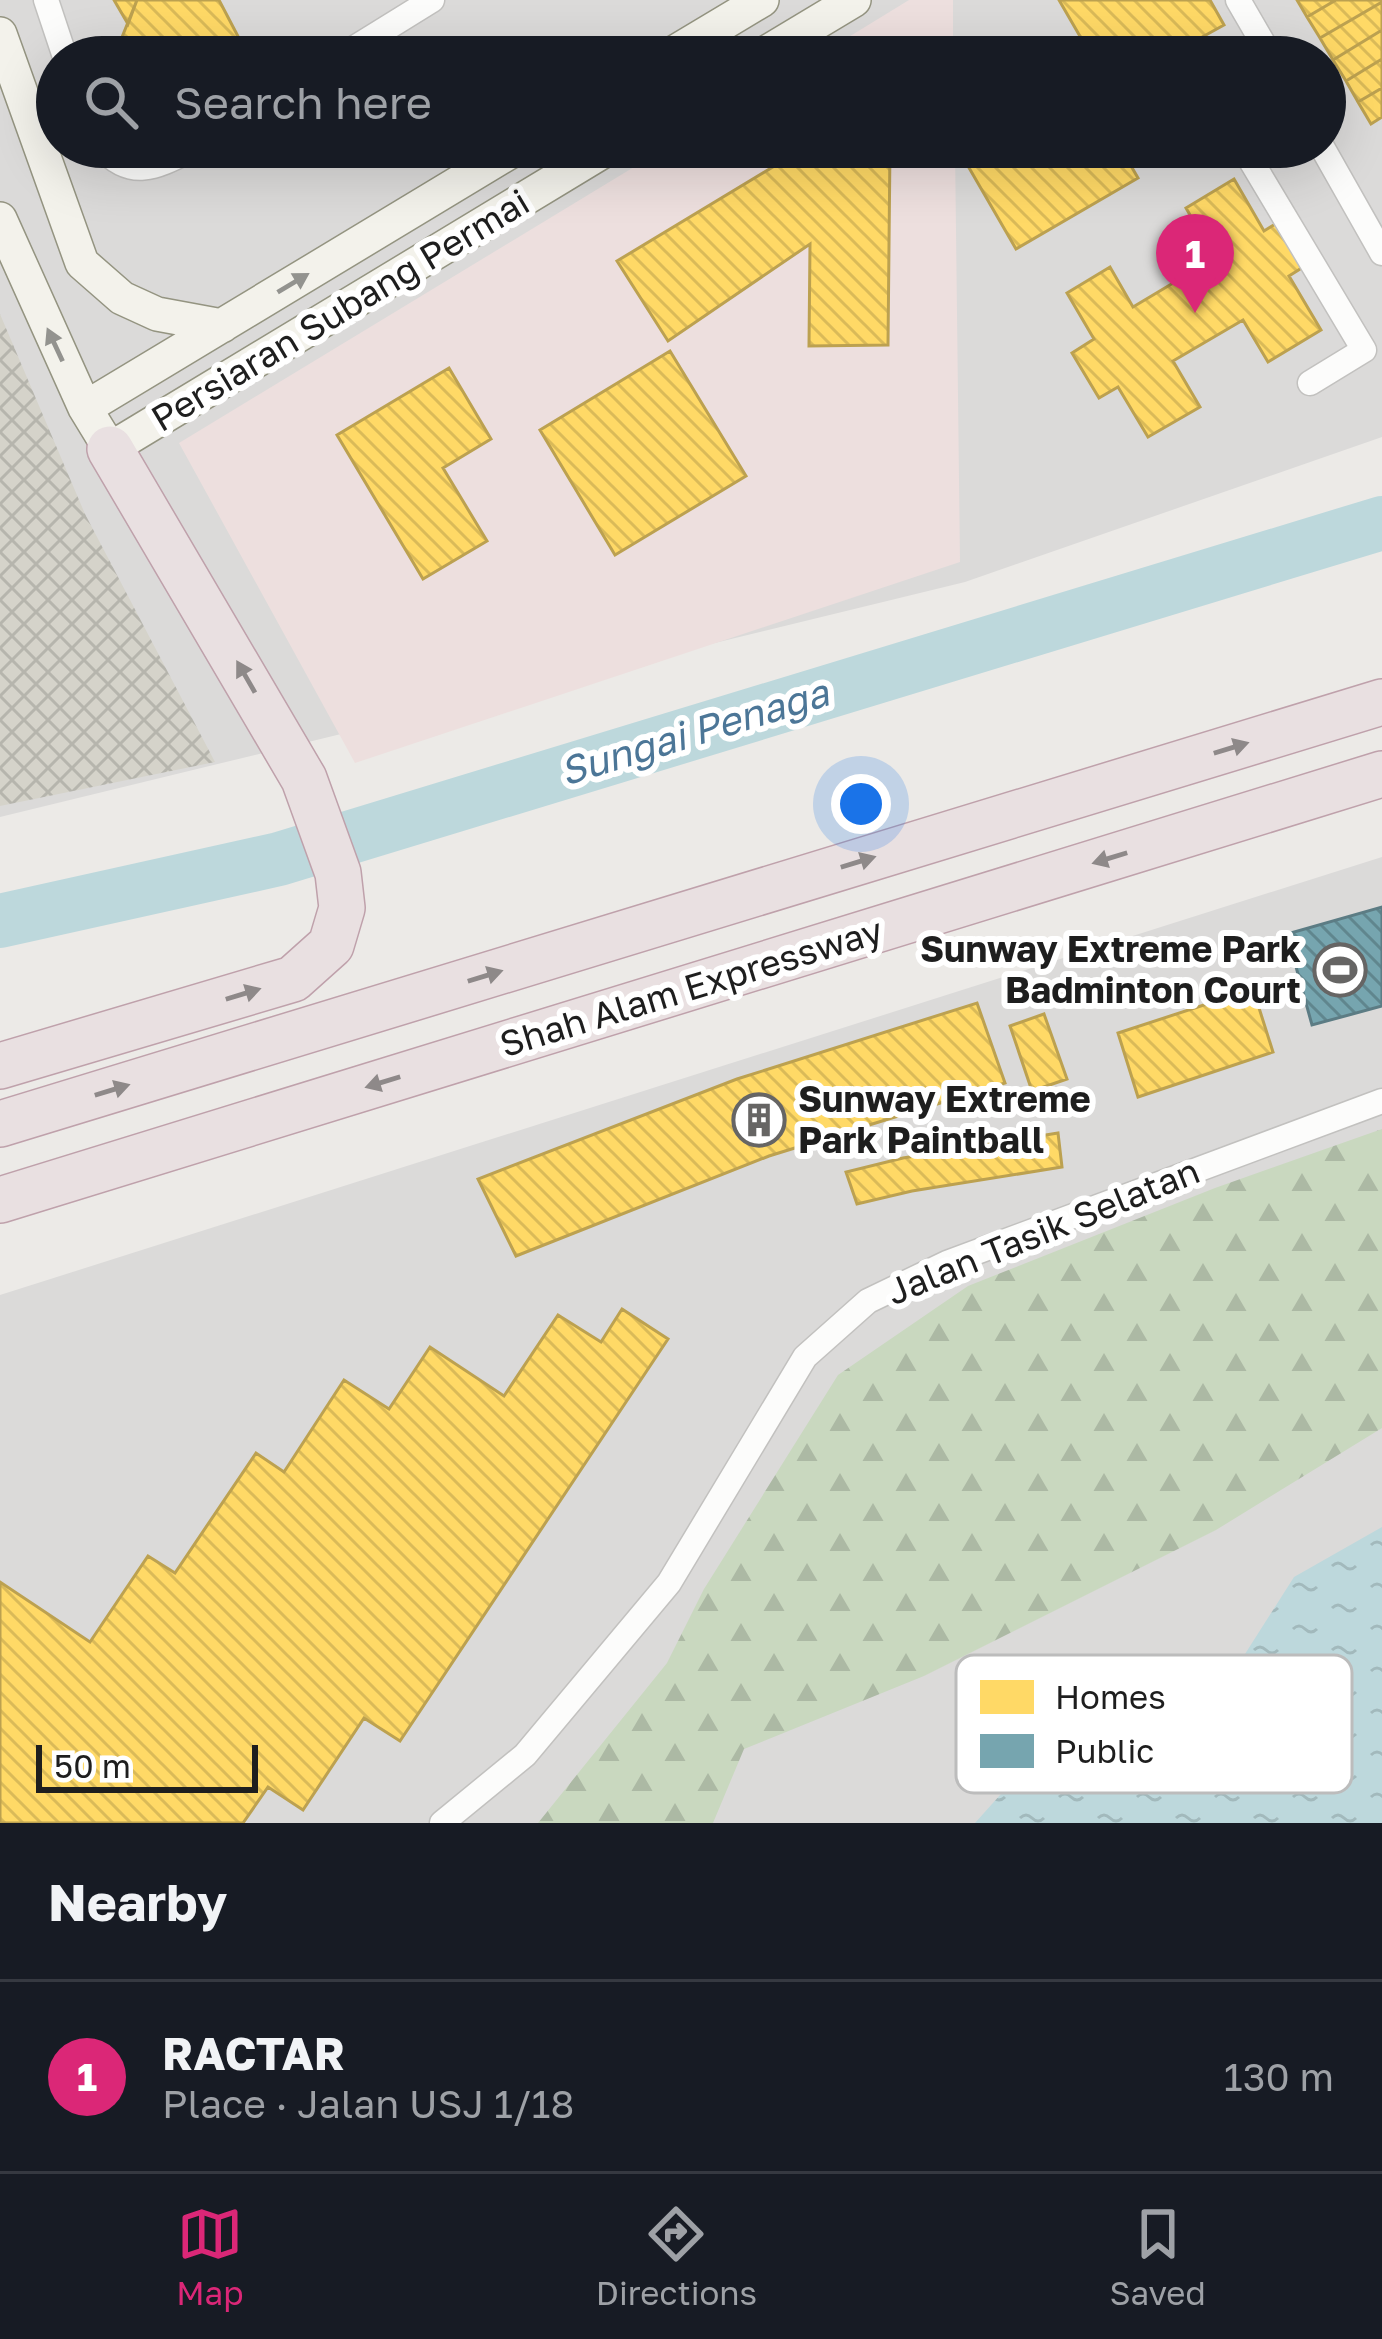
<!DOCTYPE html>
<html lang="en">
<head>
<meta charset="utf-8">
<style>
  :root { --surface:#171b24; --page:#20242c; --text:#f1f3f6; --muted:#9ea1a6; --line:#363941; --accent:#db2777 }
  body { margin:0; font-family:"Golos Text",sans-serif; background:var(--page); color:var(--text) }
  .scale { position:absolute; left:36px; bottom:30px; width:222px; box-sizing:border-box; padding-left:12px; border:6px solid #1e1e1e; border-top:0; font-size:33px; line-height:42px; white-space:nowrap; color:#1e1e1e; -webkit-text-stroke:9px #fff; paint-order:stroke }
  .you { position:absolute; left:861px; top:804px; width:42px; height:42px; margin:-30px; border:9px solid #fff; border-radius:50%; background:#1a73e8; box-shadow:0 0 0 18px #1a73e833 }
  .badge { display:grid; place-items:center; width:78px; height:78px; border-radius:50%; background:var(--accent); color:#fff; font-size:39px; font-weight:700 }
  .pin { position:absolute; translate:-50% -99px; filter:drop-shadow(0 3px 6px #0008) }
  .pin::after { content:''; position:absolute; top:63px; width:42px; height:36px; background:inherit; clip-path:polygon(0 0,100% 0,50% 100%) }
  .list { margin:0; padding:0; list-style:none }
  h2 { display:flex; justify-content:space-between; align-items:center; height:156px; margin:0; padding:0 48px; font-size:51px }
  h2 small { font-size:39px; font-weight:400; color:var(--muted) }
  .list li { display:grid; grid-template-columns:78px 1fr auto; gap:36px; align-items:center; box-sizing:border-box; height:192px; padding:0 48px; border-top:3px solid var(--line) }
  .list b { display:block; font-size:45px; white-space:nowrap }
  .list p { margin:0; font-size:39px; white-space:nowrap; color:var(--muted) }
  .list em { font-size:39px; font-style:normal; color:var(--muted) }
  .icon { flex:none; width:66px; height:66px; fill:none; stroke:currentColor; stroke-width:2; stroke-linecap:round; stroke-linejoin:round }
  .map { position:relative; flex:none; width:1382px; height:1823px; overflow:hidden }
  .search { position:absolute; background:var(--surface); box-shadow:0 12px 48px #0002; left:36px; right:36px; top:36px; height:132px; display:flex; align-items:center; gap:30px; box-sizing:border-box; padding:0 42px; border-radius:66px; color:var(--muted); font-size:45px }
  .sheet { height:348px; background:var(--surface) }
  nav { display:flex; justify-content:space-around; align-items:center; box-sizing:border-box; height:168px; border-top:3px solid var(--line); background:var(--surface); font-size:33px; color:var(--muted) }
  nav a { display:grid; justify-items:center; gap:6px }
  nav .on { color:var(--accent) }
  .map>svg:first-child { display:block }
  .residential { fill:#dbdad9; fill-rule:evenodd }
  .commercial { fill:#eddfde }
  .construction { fill:url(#construction-cross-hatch) }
  .forest { fill:url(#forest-firs) }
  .water { fill:url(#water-ripples) }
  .homes { fill:url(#homes-back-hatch); stroke:#bca150; stroke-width:3 }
  .public { fill:url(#public-back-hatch); stroke:#5c7c84; stroke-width:3 }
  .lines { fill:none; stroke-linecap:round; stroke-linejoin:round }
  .river { stroke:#bdd8dc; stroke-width:54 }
  .street-casing { stroke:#c2c1bf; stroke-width:27 }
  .secondary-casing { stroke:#949481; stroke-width:36 }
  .highway-casing { stroke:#bfa1ab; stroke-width:48 }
  .street { stroke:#fcfcfb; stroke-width:24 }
  .secondary { stroke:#f3f2eb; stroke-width:33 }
  .highway { stroke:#e9e0e1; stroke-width:45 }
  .oneway { fill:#93938f }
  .oneway2 { fill:#8e8989 }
  .labels { text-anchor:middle; stroke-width:12; stroke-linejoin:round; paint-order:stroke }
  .street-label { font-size:36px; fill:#1e1e1e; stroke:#fff }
  .poi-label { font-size:36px; font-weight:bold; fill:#1e1e1e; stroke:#fff; text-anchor:end }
  .water-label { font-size:39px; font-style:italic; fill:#4c7697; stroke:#fff }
  .key { fill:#fff; stroke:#bcbcbc; stroke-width:3 }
  .key-label { font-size:33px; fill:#1e1e1e }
</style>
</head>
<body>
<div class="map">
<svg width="1382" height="1823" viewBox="0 0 1382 1823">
  <defs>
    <pattern id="construction-cross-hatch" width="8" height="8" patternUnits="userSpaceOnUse" patternTransform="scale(3)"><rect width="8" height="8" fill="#d5d3ca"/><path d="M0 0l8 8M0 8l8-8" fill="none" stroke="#b6b5ad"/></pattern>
    <pattern id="forest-firs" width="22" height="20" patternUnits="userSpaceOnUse" patternTransform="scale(3)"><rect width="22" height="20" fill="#c9d8bf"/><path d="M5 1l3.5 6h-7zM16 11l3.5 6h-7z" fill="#acb9a4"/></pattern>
    <pattern id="water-ripples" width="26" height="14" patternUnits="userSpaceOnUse" patternTransform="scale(3)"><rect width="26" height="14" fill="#bdd8dc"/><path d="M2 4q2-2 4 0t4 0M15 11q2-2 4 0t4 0" fill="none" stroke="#a2b9bc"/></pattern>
    <pattern id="homes-back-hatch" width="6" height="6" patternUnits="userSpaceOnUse" patternTransform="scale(3)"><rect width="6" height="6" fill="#ffd966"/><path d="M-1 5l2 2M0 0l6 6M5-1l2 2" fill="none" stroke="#daba58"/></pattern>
    <pattern id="public-back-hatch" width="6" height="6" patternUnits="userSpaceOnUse" patternTransform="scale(3)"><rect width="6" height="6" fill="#76a5af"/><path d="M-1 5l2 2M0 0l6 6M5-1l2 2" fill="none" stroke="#60868e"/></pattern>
  </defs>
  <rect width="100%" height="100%" fill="#eceae7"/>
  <!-- residential -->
  <path class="residential" d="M0,0H1382V437L965,582L0,817ZM57,57H1325V147H57Z
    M1382,857V1823H0V1295Z"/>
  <!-- commercial -->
  <path class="commercial" d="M909,0H953V57H816Z
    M667,147H955L960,562L355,763L179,443Z"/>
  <!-- construction -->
  <path class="construction" d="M0,314L85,514L215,762L0,806Z"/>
  <!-- forest -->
  <path class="forest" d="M1382,1129V1428L1216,1530L924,1676L744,1749L713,1823H538L667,1663L704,1589L838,1375L968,1286L1215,1188Z"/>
  <!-- water -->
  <path class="water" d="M1382,1527V1823H975L1077,1709L1238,1665L1294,1577Z"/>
  <!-- homes -->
  <path class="homes" d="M114,0H137L128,24Z
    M137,0H219L241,42L211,57H119L116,52Z
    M1059,0H1210L1224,25L1166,57H1092Z
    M1297,0H1336L1307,17Z
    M1336,0H1380L1382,2L1320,38L1307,17Z
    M1382,2V30L1333,60L1320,38Z
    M1382,30V59L1346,81L1333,60Z
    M1382,59V88L1358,102L1346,81Z
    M1382,88V117L1371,124L1358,102Z
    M806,147H890L888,345L809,346L810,244L668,341L617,261Z
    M957,147H1120L1138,178L1016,249Z
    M1234,179L1264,231L1282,220L1308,264L1289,276L1321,330L1268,362L1243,320L1173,361L1200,407L1148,437L1118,387L1099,398L1072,353L1094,339L1067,293L1110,267L1133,307L1215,258L1186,208Z
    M670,351L746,476L615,555L540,430Z
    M449,368L491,439L443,468L487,541L423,579L337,435Z
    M1253,989L1273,1052L1138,1097L1118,1033Z
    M977,1003L1005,1083L769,1156L516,1256L478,1179L737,1079Z
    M1044,1014L1067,1079L1032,1091L1010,1026Z
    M1058,1133L1062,1167L912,1191L857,1204L846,1172L903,1158Z
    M622,1309L668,1339L400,1741L364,1718L303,1810L268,1787L243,1823H0V1582L90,1642L148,1556L175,1573L256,1453L284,1472L344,1380L389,1409L430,1347L504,1396L558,1315L601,1342Z"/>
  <!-- public -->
  <path class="public" d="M1382,907V1006L1312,1025L1287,934Z"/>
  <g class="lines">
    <!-- river -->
    <path class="river" d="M0,921L279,859L1382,523"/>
    <!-- street casing -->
    <g class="street-casing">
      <path id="street" d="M46,0L65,57
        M1238,0L1271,57
        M340,57L432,0
        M101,147C133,183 160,165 196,147
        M1322,147L1382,253
        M1244,149L1364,350L1310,383
        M442,1823L525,1755L669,1583L805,1357L868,1301L947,1263L1382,1101"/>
    </g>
    <!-- secondary casing -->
    <g class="secondary-casing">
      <path id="secondary" d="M0,34L82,263L122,298L157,314L222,326
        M667,57L762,0
        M759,57L854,0
        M0,219L85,408L110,449L610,147
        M85,408L518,147"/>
    </g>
    <!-- highway casing -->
    <g class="highway-casing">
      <path id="highway" d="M0,1066L293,979L331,945L342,908L338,873L304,779L110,449
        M0,1124L1382,702
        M0,1200L1382,774"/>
    </g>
    <!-- street -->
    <use href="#street" class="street"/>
    <!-- secondary -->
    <use href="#secondary" class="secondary"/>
    <!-- highway -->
    <use href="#highway" class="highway"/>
  </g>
  <!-- one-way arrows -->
  <defs><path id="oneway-solid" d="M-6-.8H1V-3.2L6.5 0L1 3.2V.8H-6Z" transform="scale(3)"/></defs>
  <g class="oneway">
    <use href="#oneway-solid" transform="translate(293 283) rotate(-31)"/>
    <use href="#oneway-solid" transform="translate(55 345) rotate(-115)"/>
  </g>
  <g class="oneway2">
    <use href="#oneway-solid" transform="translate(246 677) rotate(-120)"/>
    <use href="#oneway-solid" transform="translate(1231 748) rotate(-17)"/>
    <use href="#oneway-solid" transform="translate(1110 858) rotate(163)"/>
    <use href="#oneway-solid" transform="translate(858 862) rotate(-17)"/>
    <use href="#oneway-solid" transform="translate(485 976) rotate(-17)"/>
    <use href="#oneway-solid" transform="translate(243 994) rotate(-17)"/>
    <use href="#oneway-solid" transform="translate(383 1082) rotate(163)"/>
    <use href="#oneway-solid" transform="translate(112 1090) rotate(-17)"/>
  </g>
  <!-- icons -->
  <defs>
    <g id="stadium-ring" transform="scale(2.7)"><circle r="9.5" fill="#fff" stroke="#666564" stroke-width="1.5"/><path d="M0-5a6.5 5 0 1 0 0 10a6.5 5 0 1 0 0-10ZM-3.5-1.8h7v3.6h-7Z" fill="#666564"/></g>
    <g id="building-ring" transform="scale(2.7)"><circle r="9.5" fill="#fff" stroke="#666564" stroke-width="1.5"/><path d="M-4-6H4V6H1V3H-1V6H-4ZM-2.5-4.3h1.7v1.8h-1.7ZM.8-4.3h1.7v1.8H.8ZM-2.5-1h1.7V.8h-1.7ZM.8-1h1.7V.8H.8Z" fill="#666564"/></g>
  </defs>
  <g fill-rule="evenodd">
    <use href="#stadium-ring" x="1340" y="970"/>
    <use href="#building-ring" x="759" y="1120"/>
  </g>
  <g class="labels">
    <!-- street labels -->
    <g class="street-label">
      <text transform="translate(340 310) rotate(-31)" y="13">Persiaran Subang Permai</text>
      <text transform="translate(691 987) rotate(-17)" y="13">Shah Alam Expressway</text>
      <text transform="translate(1043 1231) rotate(-22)" y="13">Jalan Tasik Selatan</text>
    </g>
    <!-- poi labels -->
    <g class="poi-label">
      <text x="1301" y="962">Sunway Extreme Park<tspan x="1301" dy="41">Badminton Court</tspan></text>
      <text x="798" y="1112" text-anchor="start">Sunway Extreme<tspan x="798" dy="41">Park Paintball</tspan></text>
    </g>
    <!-- water labels -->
    <g class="water-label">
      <text transform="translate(694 732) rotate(-17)" y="14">Sungai Penaga</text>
    </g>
  </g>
  <!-- legend -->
  <rect x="956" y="1655" width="396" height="138" rx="18" class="key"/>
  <rect x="980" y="1680" width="54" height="34" fill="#ffd966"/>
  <rect x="980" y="1734" width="54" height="34" fill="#76a5af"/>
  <g class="key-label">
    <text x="1055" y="1709">Homes</text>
    <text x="1055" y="1763">Public</text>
  </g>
</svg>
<div class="scale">50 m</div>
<div class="you"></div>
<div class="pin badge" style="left:1195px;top:313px">1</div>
<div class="search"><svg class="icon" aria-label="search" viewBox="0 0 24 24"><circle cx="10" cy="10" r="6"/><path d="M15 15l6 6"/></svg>Search here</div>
</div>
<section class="sheet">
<h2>Nearby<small></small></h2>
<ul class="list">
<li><span class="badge">1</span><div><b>RACTAR</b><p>Place · Jalan USJ 1/18</p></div><em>130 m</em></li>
</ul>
</section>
<nav>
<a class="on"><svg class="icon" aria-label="map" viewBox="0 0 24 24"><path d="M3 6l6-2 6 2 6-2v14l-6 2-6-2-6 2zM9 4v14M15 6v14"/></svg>Map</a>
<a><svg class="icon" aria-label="directions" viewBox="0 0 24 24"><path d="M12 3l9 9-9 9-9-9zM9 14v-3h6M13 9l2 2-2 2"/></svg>Directions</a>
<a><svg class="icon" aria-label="saved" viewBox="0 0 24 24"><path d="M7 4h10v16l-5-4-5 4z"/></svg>Saved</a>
</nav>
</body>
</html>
